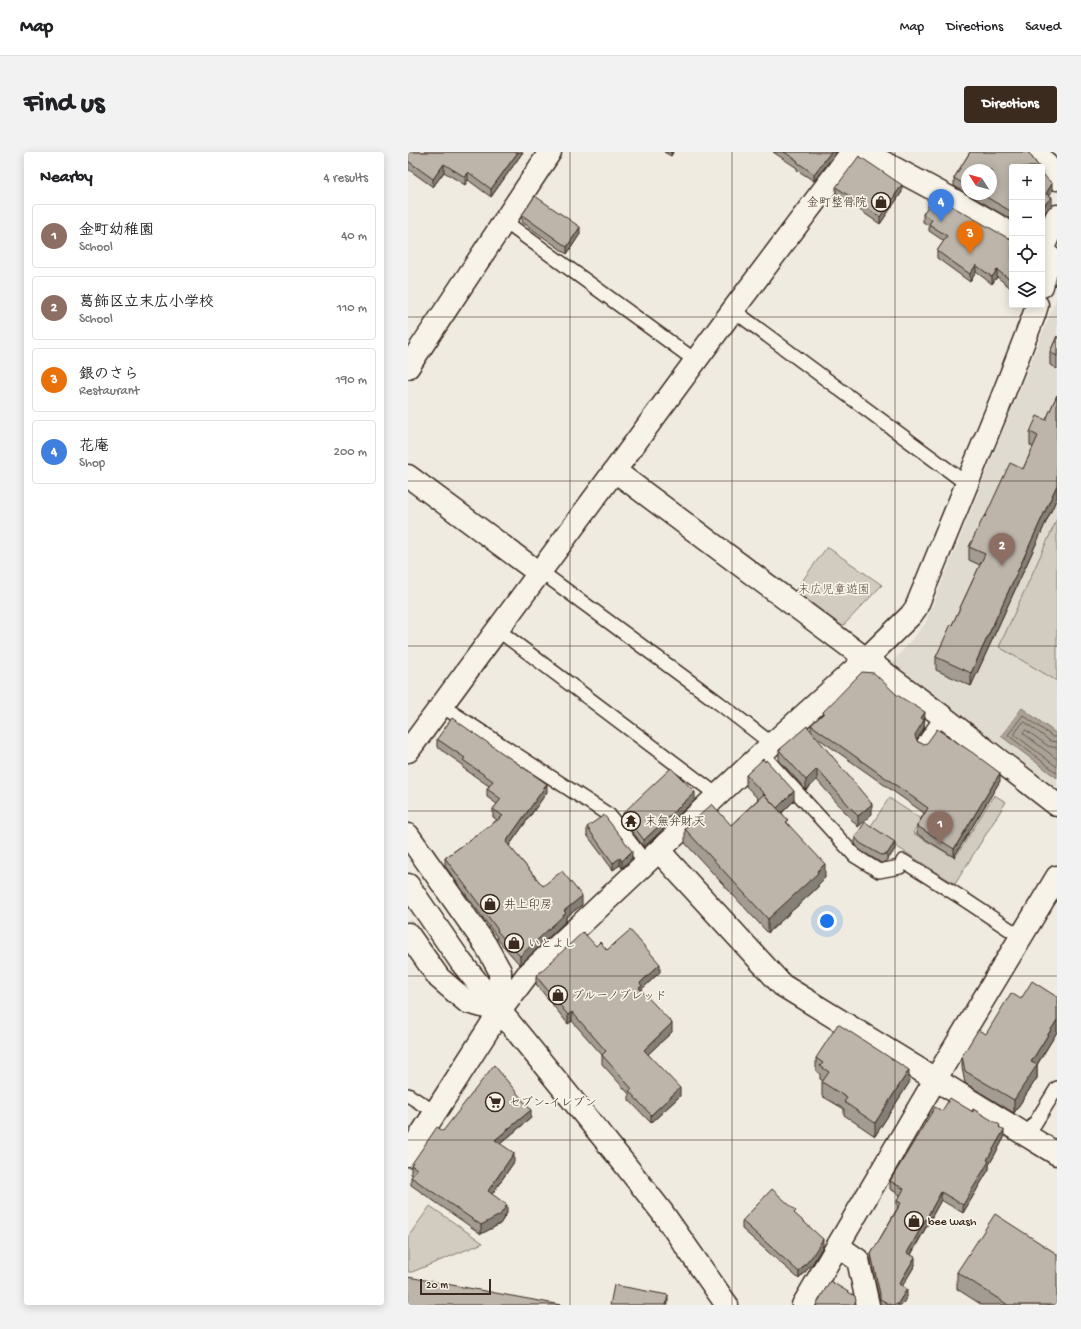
<!DOCTYPE html>
<html lang="en">
<head>
<meta charset="utf-8">
<style>
  :root { --surface:#fff; --page:#f2f2f2; --text:#202124; --muted:#757577; --line:#e0e0e0; --accent:#3b2a1e }
  body { margin:0; font-family:"Gochi Hand","Klee One",sans-serif; background:var(--page); color:var(--text) }
  .controls { position:absolute; right:12px; top:12px; display:grid; overflow:hidden; border-radius:4px; box-shadow:0 2px 10px #0003 }
  .controls button { width:36px; height:36px; display:grid; place-items:center; padding:0; border:0; border-bottom:1px solid var(--line); background:var(--surface); color:var(--text); font:20px sans-serif }
  .compass { position:absolute; left:553px; top:12px; width:36px; height:36px; border-radius:50%; background:var(--surface); box-shadow:0 2px 10px #0003; rotate:306deg }
  .scale { position:absolute; left:12px; bottom:10px; width:71px; box-sizing:border-box; padding-left:4px; border:2px solid #3b2a1e; border-top:0; font-size:11px; line-height:14px; white-space:nowrap; color:#3b2a1e; -webkit-text-stroke:3px #f7f3e8; paint-order:stroke }
  .you { position:absolute; left:419px; top:769px; width:14px; height:14px; margin:-10px; border:3px solid #fff; border-radius:50%; background:#1a73e8; box-shadow:0 0 0 6px #1a73e833 }
  .badge { display:grid; place-items:center; width:26px; height:26px; border-radius:50%; background:var(--accent); color:#fff; font-size:13px; font-weight:700 }
  .pin { position:absolute; translate:-50% -33px; filter:drop-shadow(0 1px 2px #0008) }
  .pin::after { content:''; position:absolute; top:21px; width:14px; height:12px; background:inherit; clip-path:polygon(0 0,100% 0,50% 100%) }
  .list { margin:0; padding:0; list-style:none }
  h2 { display:flex; justify-content:space-between; align-items:center; height:52px; margin:0; padding:0 16px; font-size:17px }
  h2 small { font-size:13px; font-weight:400; color:var(--muted) }
  .list li { display:grid; grid-template-columns:26px 1fr auto; gap:12px; align-items:center; box-sizing:border-box; height:64px; margin:0 8px 8px; padding:0 8px; border:1px solid var(--line); border-radius:4px }
  .list b { display:block; font-size:15px; white-space:nowrap }
  .list p { margin:0; font-size:13px; white-space:nowrap; color:var(--muted) }
  .list em { font-size:13px; font-style:normal; color:var(--muted) }
  .icon { flex:none; width:22px; height:22px; fill:none; stroke:currentColor; stroke-width:2; stroke-linecap:round; stroke-linejoin:round }
  .map { position:relative; flex:none; width:649px; height:1153px; overflow:hidden; border-radius:4px }
  header { display:flex; align-items:center; gap:24px; box-sizing:border-box; height:56px; padding:0 20px; background:var(--surface); border-bottom:1px solid var(--line) }
  header strong { font-size:19px }
  nav { display:flex; gap:22px; margin-inline-start:auto; font-size:14px }
  .intro { display:flex; align-items:center; justify-content:space-between; box-sizing:border-box; height:96px; padding:0 24px }
  h1 { margin:0; font-size:28px }
  .button { padding:10px 18px; border-radius:4px; background:var(--accent); color:#fff; font-size:14px; font-weight:700 }
  main { display:flex; gap:24px; padding:0 24px }
  aside { flex:1; background:var(--surface); border-radius:4px; box-shadow:0 2px 10px #0003 }
  .map>svg:first-child { display:block }
  .built { fill:#e0dbd0 }
  .green { fill:#d1cbc0; stroke:#867a6f }
  .water { fill:#aaa296; stroke:#7e7266 }
  .lines { fill:none; stroke-linecap:round; stroke-linejoin:round }
  .shore { stroke:#675a4e; stroke-width:1 }
  .service-casing { stroke:#3b2a1e; stroke-width:16 }
  .minor-casing { stroke:#3b2a1e; stroke-width:25 }
  .tertiary-casing { stroke:#3b2a1e; stroke-width:25 }
  .service { stroke:#f7f3e8; stroke-width:13 }
  .minor { stroke:#f7f3e8; stroke-width:22 }
  .tertiary { stroke:#f7f3e8; stroke-width:22 }
  .wall { fill:#a39c92; stroke:#3b2a1e }
  .shaded-wall { fill:#847f77; stroke:#3b2a1e }
  .building { fill:#bdb5aa; stroke:#3b2a1e }
  .grid { fill:none; stroke:#3b2a1e; stroke-width:1; stroke-opacity:0.55 }
  .labels { text-anchor:middle; stroke-width:3.5; stroke-linejoin:round; paint-order:stroke }
  .poi-label { font-size:12px; fill:#3b2a1e; stroke:#f7f3e8; text-anchor:start }
  .park-label { font-size:12px; fill:#605246; stroke:#f7f3e8 }
</style>
</head>
<body>
<header>
<strong>Map</strong>
<nav><a>Map</a><a>Directions</a><a>Saved</a></nav>
</header>
<div class="intro"><h1>Find us</h1><a class="button">Directions</a></div>
<main>
<aside>
<h2>Nearby<small>4 results</small></h2>
<ul class="list">
<li><span class="badge" style="background:#8d6e63">1</span><div><b>金町幼稚園</b><p>School</p></div><em>40 m</em></li>
<li><span class="badge" style="background:#8d6e63">2</span><div><b>葛飾区立末広小学校</b><p>School</p></div><em>110 m</em></li>
<li><span class="badge" style="background:#e8710a">3</span><div><b>銀のさら</b><p>Restaurant</p></div><em>190 m</em></li>
<li><span class="badge" style="background:#3f7fe0">4</span><div><b>花庵</b><p>Shop</p></div><em>200 m</em></li>
</ul>
</aside>
<div class="map">
<svg width="649" height="1153" viewBox="0 0 649 1153">
  <rect width="100%" height="100%" fill="#efebe0"/>
  <filter id="ink" filterUnits="userSpaceOnUse"><feTurbulence type="fractalNoise" baseFrequency=".025" numOctaves="2"/><feDisplacementMap in="SourceGraphic" scale="8" xChannelSelector="R" yChannelSelector="G"/><feConvolveMatrix kernelMatrix="1 2 1 2 8 2 1 2 1" color-interpolation-filters="sRGB"/></filter>
  <g filter="url(#ink)">
    <!-- built -->
    <path class="built" d="M649,145V636L483,512L517,472Z"/>
    <!-- green -->
    <path class="green" d="M649,367V529L591,495Z
      M419,395L474,433L431,478L383,444Z
      M586,643L598,650L547,732L461,677L481,646L513,667L505,681L547,706Z
      M22,1054L75,1091L4,1120H0V1085Z"/>
    <!-- water -->
    <path class="water" d="M614,556L649,582V626L593,584Z"/>
    <g class="lines">
      <!-- shore -->
      <path class="shore" d="M649,585H645L615,563L600,583L649,621
        M649,590L642,589L617,570H615L607,581V583L649,615
        M649,596L640,594L618,578L615,580L616,582L649,607"/>
      <!-- service casing -->
      <g class="service-casing">
        <path id="service" d="M96,69L288,209
          M325,158L559,332
          M132,419L311,551L364,592
          M90,478L309,643
          M34,554L201,663L238,711
          M515,592L534,564
          M354,602L447,704L471,719L492,715L495,709L554,746L613,785
          M0,943L28,961
          M619,984L649,936"/>
      </g>
      <!-- minor casing -->
      <g class="minor-casing">
        <path id="minor" d="M456,0L542,46L604,82
          M629,0L649,27
          M634,98L649,64
          M634,134L642,105
          M0,215L142,0
          M207,319L534,564L649,653
          M0,324L131,421
          M0,599L325,158L444,0
          M0,683L77,792L92,819V859
          M251,699L374,833L649,1002
          M0,782L31,826L59,850L92,859
          M0,1003L92,859L119,823L364,592L458,507L503,463L508,456L592,251L626,163L629,153
          M430,1094L450,1108L460,1153
          M395,1153L527,928L649,725"/>
      </g>
      <!-- tertiary casing -->
      <g class="tertiary-casing">
        <path id="tertiary" d="M0,733L53,810L92,859L215,1010L254,1060L319,1153"/>
      </g>
      <!-- service -->
      <use href="#service" class="service"/>
      <!-- minor -->
      <use href="#minor" class="minor"/>
      <!-- tertiary -->
      <use href="#tertiary" class="tertiary"/>
    </g>
    <!-- wall -->
    <path class="wall" d="M0,0H115L83,45L60,28L57,33L36,20L25,35L0,17Z
      M256,0H265L263,4Z
      M365,0H428V1L406,29L389,18V16Z
      M562,0H620L631,15H604V68L560,42H583V18H559V42L546,34V26Z
      M428,35L494,40L472,72L428,42Z
      M531,51L598,85L604,87V137L589,125L584,132L568,120L562,130L529,106V99L536,89L521,79V74L515,70V62Z
      M114,63L172,82L159,102L114,70Z
      M649,184V217L642,213V200Z
      M649,243V346L563,534L528,518V505L544,473L572,413L561,408V395L577,365L615,317L625,295L622,293V280L638,268Z
      M489,543L517,568L516,570V576L509,588L510,590L592,629L546,705L509,682V674L516,661L407,584L464,662L450,675L409,628L398,638L371,608V598L403,578V573L415,562V560Z
      M29,587L139,640L101,694L135,734L174,753L158,765V769L112,813L89,787V785L37,714V706L89,668L85,665V657L89,652L79,645V637L81,634L55,616V613L29,595Z
      M338,623L386,649L374,661L380,672L417,726L410,733V735L360,781L277,691V677L323,673L350,647L338,634Z
      M287,648L236,695L215,668V661Z
      M179,675L224,706L214,716L212,713L205,718L179,683Z
      M447,685L487,697L479,709L473,711L452,698L447,692Z
      M188,794L199,798L252,820L234,837V839L264,880L240,902L272,944L243,971L221,948V942L194,912V903L164,869L160,872L128,832V824Z
      M649,845V880L629,913V926L606,961L557,931L554,916V904L578,882L613,847Z
      M408,906L501,931L467,984L436,963V957L414,944V930L415,929L412,927V922L408,919Z
      M565,957L592,975L596,986L581,1013V1017L555,1061L533,1048L503,1103L507,1113L494,1134L499,1145L494,1153H472V1150L463,1110V1102L489,1057V1049L492,1043L482,1037V1029L534,959H565Z
      M123,966L92,992L106,1010L84,1042L99,1061L92,1072L73,1082L3,1033V1025L5,1023L3,1022V1013L35,979Z
      M388,1063L415,1094L405,1111L391,1127L334,1077V1069Z
      M549,1120L649,1153H574L549,1137Z"/>
    <!-- shaded-wall -->
    <path class="shaded-wall" d="M110,0H115L83,45V37Z
      M263,0H265L263,4Z
      M423,0H428V1L406,29V22Z
      M36,12V20L25,35V27Z
      M60,20V28L57,33V25Z
      M644,31V39L638,50V42Z
      M494,33V40L472,72V65Z
      M644,45V53L638,59L634,67V59L638,51Z
      M172,75V82L159,102V95Z
      M568,113V120L562,130V122Z
      M589,118V125L584,132V125Z
      M649,333V346L563,534V521Z
      M517,560L516,576L507,591V583L513,566Z
      M409,617V628L398,638V628Z
      M592,621V629L546,705V697Z
      M139,632V640L98,698V690Z
      M386,639V649L368,666V656Z
      M287,640V648L236,695V688Z
      M464,652V662L450,675V664Z
      M487,690V697L479,709V702Z
      M224,699V706L214,716V709Z
      M212,706V713L205,718V711Z
      M417,712V726L410,733V735L360,781V767Z
      M174,744V753L158,765V769L112,813V804L156,759Z
      M252,812V820L234,837V842L231,844L232,831Z
      M164,860V869L160,872V863Z
      M649,868V880L628,914L629,913V926L606,961V948L623,910Z
      M264,871V880L236,906V898Z
      M501,918V931L467,984V971Z
      M272,936V944L243,971V963Z
      M123,958V966L87,996V988Z
      M596,978V986L581,1013V1017L555,1061V1053L579,1008Z
      M106,1001V1010L80,1048V1039Z
      M533,1040V1048L499,1109V1101Z
      M99,1053V1061L92,1072L73,1082V1073Z
      M415,1087V1094L405,1111L391,1127V1120Z
      M507,1105V1113L491,1140V1132Z
      M499,1137V1145L494,1153H489Z
      M260,1143V1153H258Z"/>
    <!-- building -->
    <path class="building" d="M0,0H110L83,37L60,20L57,25L36,12L25,27L0,9Z
      M376,0H423L406,22L389,10L390,9Z
      M562,0H620L631,15H604V60L573,42H583V18H559V34L546,26Z
      M451,4L494,33L472,65L428,35Z
      M634,20L639,27L644,31L638,42L644,45L638,51L634,59Z
      M127,44L172,75L159,95L114,63Z
      M525,46L531,51L533,48L598,85L604,87V129L589,118L584,125L568,113L562,122L529,99L539,84L521,72L524,68L515,62Z
      M649,184V204L642,200Z
      M649,243V333L563,521L528,505L543,472L544,473L577,402L561,395L576,364L577,365L602,311L615,317L630,284L622,280L629,264L638,268Z
      M454,520L466,521L489,543L517,560L513,566L516,568L507,583L508,587L510,590L515,592L519,591L529,577L565,601L592,621L546,697L509,674L520,656L403,573L416,561L415,560Z
      M44,566L139,632L98,690L135,734L154,719L174,744L156,759L158,761L112,804L89,779L90,778L37,706L95,664L85,657L93,647L79,637L85,629L55,608L57,606L29,587Z
      M399,574L464,652L450,664L409,617L398,628L371,598Z
      M355,607L357,610L358,608L386,639L369,656L338,623Z
      M263,616L287,640L236,688L215,661Z
      M356,642L380,668L378,670L417,712L409,719L410,721L360,767L277,677L304,652L323,673Z
      M196,663L224,699L214,709L212,706L205,711L179,675Z
      M457,670L487,690L479,702L473,703L452,691L447,685Z
      M222,778L252,812L232,831L234,834L231,836L264,871L236,898L272,936L243,963L221,939L224,937L194,903L198,899L164,860L160,863L128,824L175,780L188,794L192,790L199,798Z
      M624,829L649,845V868L623,910L629,913L606,948L557,919L554,904L570,878L578,882L603,841L613,847Z
      M430,872L501,918L467,971L436,950L439,946L414,930L421,920L412,914L415,911L408,906Z
      M86,913L123,958L87,988L106,1001L80,1039L99,1053L92,1063L73,1073L3,1025L9,1017L3,1013L29,975L35,979Z
      M542,946L565,960V957L592,973L591,975L596,978L579,1008L581,1009L555,1053L533,1040L499,1101L507,1105L491,1132L499,1137L489,1153H483L472,1147V1142L463,1102L493,1051L489,1049L496,1037L482,1029L527,955L534,959Z
      M364,1037L388,1059L386,1061L415,1087L405,1103L391,1120L334,1069Z
      M587,1062L649,1102V1153H600L549,1120Z
      M0,1125L153,1153H0Z
      M422,1129L447,1144L448,1149L445,1153H408Z
      M206,1133L260,1143L258,1153H202Z"/>
  </g>
  <!-- grid -->
  <path class="grid" d="M162,0V1153M324,0V1153M487,0V1153M0,165H649M0,329H649M0,494H649M0,659H649M0,824H649M0,988H649"/>
  <!-- icons -->
  <defs>
    <g id="shop-ring" transform="scale(1)"><circle r="9.5" fill="#f7f3e8" stroke="#3b2a1e" stroke-width="1.5"/><path d="M-5-2.5h2.3a2.7 3.5 0 0 1 5.4 0H5L5.5 6h-11ZM-1.5-2.5h3a1.5 2.3 0 0 0-3 0Z" fill="#3b2a1e"/></g>
    <g id="temple-ring" transform="scale(1)"><circle r="9.5" fill="#f7f3e8" stroke="#3b2a1e" stroke-width="1.5"/><path d="M0-6L5-2H3V0L6.5 2.5H4V6H1.5V3h-3V6H-4V2.5H-6.5L-3 0V-2H-5Z" fill="#3b2a1e"/></g>
    <g id="supermarket-ring" transform="scale(1)"><circle r="9.5" fill="#f7f3e8" stroke="#3b2a1e" stroke-width="1.5"/><path d="M-6-5.5h2.5l.6 2H6L4.5 2H-2.5L-4.4-4H-6ZM-1.5 3.2a1.3 1.3 0 1 0 .1 0ZM3 3.2a1.3 1.3 0 1 0 .1 0Z" fill="#3b2a1e"/></g>
  </defs>
  <g fill-rule="evenodd">
    <use href="#shop-ring" x="473" y="50"/>
    <use href="#temple-ring" x="223" y="669"/>
    <use href="#shop-ring" x="82" y="752"/>
    <use href="#shop-ring" x="106" y="791"/>
    <use href="#shop-ring" x="150" y="843"/>
    <use href="#supermarket-ring" x="87" y="950"/>
    <use href="#shop-ring" x="506" y="1069"/>
  </g>
  <g class="labels">
    <!-- poi labels -->
    <g class="poi-label">
      <text x="459" y="54" text-anchor="end">金町整骨院</text>
      <text x="237" y="673">末無弁財天</text>
      <text x="96" y="756">井上印房</text>
      <text x="120" y="795">いとよし</text>
      <text x="164" y="847">ブルーノブレッド</text>
      <text x="101" y="954">セブン-イレブン</text>
      <text x="520" y="1073">bee wash</text>
    </g>
    <!-- park labels -->
    <g class="park-label">
      <text x="426" y="441">末広児童遊園</text>
    </g>
  </g>
</svg>
<div class="controls">
<button>+</button>
<button>−</button>
<button><svg class="icon" aria-label="locate" viewBox="0 0 24 24"><circle cx="12" cy="12" r="6"/><path d="M12 2v4M12 18v4M2 12h4M18 12h4"/></svg></button>
<button><svg class="icon" aria-label="layers" viewBox="0 0 24 24"><path d="M12 4l9 5-9 5-9-5zM3 14l9 5 9-5"/></svg></button>
</div>
<svg class="compass" viewBox="-18 -18 36 36"><path d="M0-13l5 13h-10z" fill="#e53935"/><path d="M0 13l5-13h-10z" fill="#757577"/></svg>
<div class="scale">20 m</div>
<div class="you"></div>
<div class="pin badge" style="left:532px;top:692px;background:#8d6e63">1</div>
<div class="pin badge" style="left:594px;top:414px;background:#8d6e63">2</div>
<div class="pin badge" style="left:562px;top:102px;background:#e8710a">3</div>
<div class="pin badge" style="left:533px;top:70px;background:#3f7fe0">4</div>
</div>
</main>
</body>
</html>
